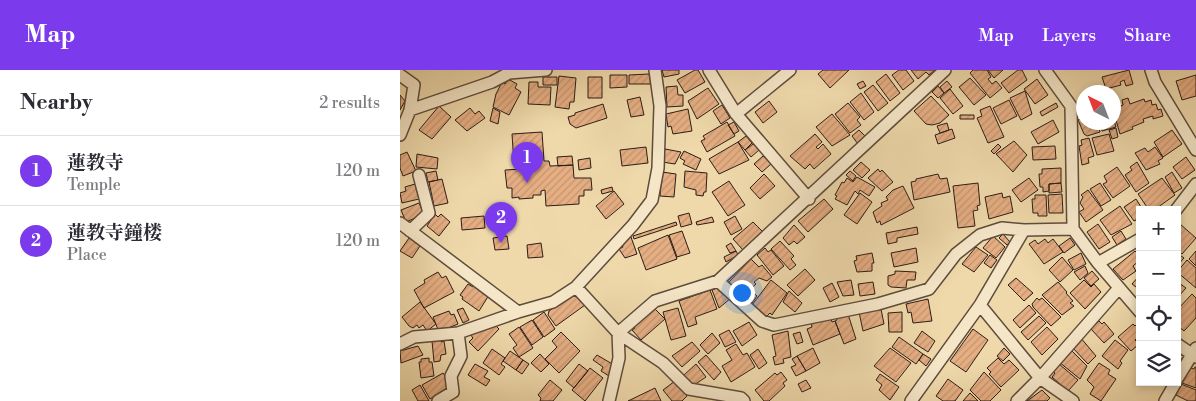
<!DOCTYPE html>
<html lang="en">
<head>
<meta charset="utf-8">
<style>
  :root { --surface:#fff; --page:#f2f2f3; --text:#2b2b33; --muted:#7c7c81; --line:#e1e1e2; --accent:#7c3aed }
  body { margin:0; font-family:"Libre Bodoni","Noto Serif JP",serif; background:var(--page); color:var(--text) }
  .controls { position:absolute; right:15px; bottom:15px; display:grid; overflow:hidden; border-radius:0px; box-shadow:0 2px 8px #0003 }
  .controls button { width:45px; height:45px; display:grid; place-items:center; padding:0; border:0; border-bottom:1px solid var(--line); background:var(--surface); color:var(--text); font:25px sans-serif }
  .compass { position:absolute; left:676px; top:15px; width:45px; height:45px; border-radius:50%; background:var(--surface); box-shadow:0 2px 8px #0003; rotate:318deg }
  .you { position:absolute; left:341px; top:222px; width:18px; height:18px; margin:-12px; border:4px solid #fff; border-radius:50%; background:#1a73e8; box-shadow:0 0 0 8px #1a73e833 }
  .badge { display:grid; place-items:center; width:32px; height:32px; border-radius:50%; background:var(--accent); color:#fff; font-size:16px; font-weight:700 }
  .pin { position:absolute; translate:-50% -41px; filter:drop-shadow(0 1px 2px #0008) }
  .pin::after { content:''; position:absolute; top:26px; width:18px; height:15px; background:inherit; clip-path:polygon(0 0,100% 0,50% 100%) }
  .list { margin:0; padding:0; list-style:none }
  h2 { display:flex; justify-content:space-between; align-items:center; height:65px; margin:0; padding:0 20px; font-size:21px }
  h2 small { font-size:16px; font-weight:400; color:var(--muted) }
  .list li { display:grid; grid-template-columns:32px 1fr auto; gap:15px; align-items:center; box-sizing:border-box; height:70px; padding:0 20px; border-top:1px solid var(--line) }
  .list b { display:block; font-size:19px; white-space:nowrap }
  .list p { margin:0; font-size:16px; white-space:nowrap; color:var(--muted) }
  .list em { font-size:16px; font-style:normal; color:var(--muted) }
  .icon { flex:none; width:28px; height:28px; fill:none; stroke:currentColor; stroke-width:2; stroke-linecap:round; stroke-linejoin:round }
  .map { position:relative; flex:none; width:796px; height:331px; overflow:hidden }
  header { display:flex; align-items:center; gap:30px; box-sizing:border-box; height:70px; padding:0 25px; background:var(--accent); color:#fff }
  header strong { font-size:24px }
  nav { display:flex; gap:28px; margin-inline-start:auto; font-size:18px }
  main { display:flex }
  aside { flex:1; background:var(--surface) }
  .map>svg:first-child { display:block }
  .building { fill:url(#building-hatch); stroke:#2c1d17 }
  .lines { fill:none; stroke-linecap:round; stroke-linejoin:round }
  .minor-casing { stroke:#5d4c3c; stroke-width:14 }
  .minor { stroke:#f5e6c8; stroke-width:11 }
</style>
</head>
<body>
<header>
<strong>Map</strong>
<nav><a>Map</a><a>Layers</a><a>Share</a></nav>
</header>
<main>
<aside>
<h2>Nearby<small>2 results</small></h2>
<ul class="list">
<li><span class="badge">1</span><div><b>蓮教寺</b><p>Temple</p></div><em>120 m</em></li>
<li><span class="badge">2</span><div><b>蓮教寺鐘楼</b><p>Place</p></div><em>120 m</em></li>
</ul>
</aside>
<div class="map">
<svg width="796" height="331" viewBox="0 0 796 331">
  <defs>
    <pattern id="building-hatch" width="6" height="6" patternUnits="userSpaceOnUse" patternTransform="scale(1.25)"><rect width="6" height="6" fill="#e5ae83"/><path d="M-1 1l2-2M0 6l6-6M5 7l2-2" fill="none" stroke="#c59570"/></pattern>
  </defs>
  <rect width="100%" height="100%" fill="#efd9ab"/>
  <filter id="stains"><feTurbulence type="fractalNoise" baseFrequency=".004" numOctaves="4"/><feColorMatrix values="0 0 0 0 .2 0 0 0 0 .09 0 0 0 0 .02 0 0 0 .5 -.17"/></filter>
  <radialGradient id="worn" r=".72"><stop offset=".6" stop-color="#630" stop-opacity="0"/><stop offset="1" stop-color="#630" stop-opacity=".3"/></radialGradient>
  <!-- building -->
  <path class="building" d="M262,0H279V4L264,7Z
    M295,0H298L305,12L285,23L277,10Z
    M423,0H449L430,18L418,4Z
    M499,0H506L514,11L503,20L492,5Z
    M511,0H535L529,5L526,2L518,9Z
    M573,0H587L591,7L588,9L592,14L596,11L602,18L590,28L570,3Z
    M588,0H603L594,8Z
    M618,0H622L627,10L609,23L601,13Z
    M729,0L733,14L726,16L724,10L720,12L721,15L706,19L702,7Z
    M249,4L251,14H229V5Z
    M486,4L500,23L490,31L476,12Z
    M210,5H227V17L210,18Z
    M796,5V26L782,30L776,11Z
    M159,6L176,8L174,32H170L169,39L155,37Z
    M143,7H157V15H143Z
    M188,7H202V28H188Z
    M570,8L586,25L574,35L559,17Z
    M108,9L117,14L115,18L121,22L109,45L93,37L96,24L102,12L105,14Z
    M637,9L648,25L635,34L624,19Z
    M463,11L466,16L460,19L457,14Z
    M547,11L552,17L544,23L540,17Z
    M129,12H138V17H151L150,35L128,34Z
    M473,15L488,33L478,41L464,22Z
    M277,16L278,25H283V36L267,37L266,17Z
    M538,16L544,23L538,28L532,22Z
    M308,18L319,34L297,49L288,31Z
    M550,19L563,36L553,44L540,28Z
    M625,21L632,44L621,50L610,28Z
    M461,23L474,42L464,50L450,32Z
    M0,25L5,31L0,40Z
    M531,26L549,45L540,53L532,55L526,54L514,41Z
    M240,27L244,45L231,47L227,30Z
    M728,28L730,34L744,29L745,32L751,30L752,35L756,34L758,40L761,39L763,46L753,49V46L743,49L744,52L732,57L733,59L720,64L714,43L719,42L718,37L723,35L722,30Z
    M609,30L617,46L601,54L593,38Z
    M369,31L377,42L363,53L355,42Z
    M448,33L460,47L457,50L461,55L450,63L435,44Z
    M656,33L658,37L642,46L640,42Z
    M203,34L207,48L176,58L170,54L168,47L175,45V43Z
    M322,35L330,48L321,54L313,41Z
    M39,36L51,47L32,69L19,60Z
    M590,36L604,67L588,73L577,48L582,46L580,40Z
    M70,38L75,44L79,41L85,48L67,61L55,50Z
    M93,38L100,42L98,54L90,51Z
    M288,39L292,61L273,64L271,56L268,57L266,44Z
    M432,44L450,65L432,76L416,57Z
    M560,45H574V49H560Z
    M684,48V52H697L700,62L687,66L684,64L678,50Z
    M653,50L659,62L638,74L631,62Z
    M714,50L716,57L702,61L699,52H714Z
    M327,52L335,66L307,82L301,71L305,69L303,66Z
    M334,52L339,61L334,64L328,55Z
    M547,53L549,60L540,63L537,56Z
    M716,58L718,67L712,69L709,60Z
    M552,59L555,68L538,74L535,65Z
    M459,60L466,67L458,74L452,66Z
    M772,60L782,74L763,87L754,72Z
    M142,62L144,91H149L150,96L173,95L174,108H191L192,120H184V126H179V134L146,136L145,120L141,121V125H133V128L119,129V127L112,128V118H107L105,100L139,98L138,92L114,94L112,64Z
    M415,64L422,72L416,77L418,79L423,74L431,84L414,99L410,94L405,99L390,86Z
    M709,64L714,81L697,85L692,68Z
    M346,66L352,73L345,80L338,72Z
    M689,68L694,86L688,88L689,93L682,95L679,76L682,75L681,70Z
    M614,71L627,85L613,102L596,84Z
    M338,72L349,90L319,104L309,89Z
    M353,74L359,80L351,87L345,80Z
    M598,74L601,77L594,84L591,81Z
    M655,76L656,89L633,90L632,77Z
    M246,77L248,93L222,96L220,80Z
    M755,77L763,88L758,91L760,94L746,100L735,83L745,78L748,82Z
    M265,79L281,82L275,94L262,92Z
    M284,81L301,89L296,100L283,94L285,91L280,88Z
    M7,82L16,101L3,106L0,98V85Z
    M17,84L38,88L37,99L16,97Z
    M172,86L173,95L158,96L157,87Z
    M363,86L371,94L362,102L354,94Z
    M786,87L795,100L782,109L773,97Z
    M190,88L191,98L179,100L178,90Z
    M461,92L470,100L462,108L453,100Z
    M737,92L749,113L736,122L725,105L732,100L730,97Z
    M717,97L730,116L713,128L703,114L707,112L704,106Z
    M661,98V113L649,114V121L643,122V117H640L639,104H642V99Z
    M478,99L480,102L482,100L493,112L482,121L468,108Z
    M36,101L38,110L28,112L26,103Z
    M285,101L307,103L306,122H304L303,126L296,125V120L284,117Z
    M450,101L456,106L453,111L446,105Z
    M262,102L276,104L274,127L260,126Z
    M772,102L782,118L774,123L765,107Z
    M364,104L375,116L360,129L350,118Z
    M538,104L540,109L547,108L550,122L514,130L511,112L516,111V109Z
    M457,107L475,117L469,126L460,120L458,124L455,121L447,135L435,129L437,126L435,125L442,112L444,113L447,108L453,112Z
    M629,108L638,120L621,132L612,120Z
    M762,108L775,125L754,140H749L738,124Z
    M42,109L48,133L34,136L29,112Z
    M329,111L345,135L328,146L312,122Z
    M578,113L580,135L577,136L578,140L573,141L575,156L558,158L553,116Z
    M661,113L662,122L649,123V114Z
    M700,113L711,130L701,136L690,119Z
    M15,114L19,129L2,133L0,123L6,121L5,117Z
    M503,116L514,138L481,155L480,151L477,153L473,142L482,136L481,133L488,130L486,127L493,120Z
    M212,117L213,121L202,124L201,120Z
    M688,120L703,140L686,152L679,142L684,139L680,133L683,127L681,125Z
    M214,121L224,134L206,149L196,136Z
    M460,123L472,132L457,154L444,145Z
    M602,123L603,128L610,126L613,142L589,149L585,127Z
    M662,124L663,143H649L648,125Z
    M635,125H646L647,146H638V143H633L632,129H635Z
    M424,129L433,139L408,162L398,151Z
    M736,129L743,140H740V148L734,151L724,137Z
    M19,133L24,144L6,152L1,140Z
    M720,136L732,154L711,165L700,150Z
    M289,143L292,154L281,157L278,146Z
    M35,144L38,147L41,144L50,152L39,166L27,156Z
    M84,146L85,158L62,160L61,148Z
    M335,146L342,159L331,165L324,152Z
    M312,147L314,152L297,155L296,152Z
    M100,150H107V157L100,158Z
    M276,152L277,155L234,169L233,166Z
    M353,152L363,162L343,180L333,169Z
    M698,154L710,172L699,179L687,162Z
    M780,154L796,168L782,184L777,180V157Z
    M394,155L405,167L397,174L394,171L389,175L383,168Z
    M517,157L518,164L497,168V172L488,174L486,163Z
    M282,161L290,183L277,187L269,165Z
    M721,161L726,169L717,175L712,167Z
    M603,164L610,172L607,175L599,168Z
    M268,165L277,189L246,200L238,178Z
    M107,166L109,179L95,180L93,168Z
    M593,166L605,177L596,188L583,178Z
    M231,167L237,184L225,188L219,179L223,177L221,170Z
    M9,168L20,176L12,188L0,181Z
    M670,168L675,175L664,183L659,176Z
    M645,169L648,173L653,169L663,182L644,194L629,174L635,170L638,174Z
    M380,171L394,186L391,189L396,195L390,200L371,179Z
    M141,173L143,187L128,188L127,175Z
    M331,173L336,181L330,183L326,176Z
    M576,177L588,185L574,202L562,194Z
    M365,178L368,182L371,180L384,196L373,205L357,185Z
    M516,178L518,192L494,197L491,183Z
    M336,181L338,185L326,192L324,187Z
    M735,181L740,186V190L733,196L736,201L723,210L713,199Z
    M796,181V196L789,189Z
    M472,183L474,193H472V201L457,202L454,191L457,190L456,186Z
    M681,183L686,194L674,200L668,190Z
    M777,183L784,188L777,196Z
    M590,185L597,190L591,198L584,193Z
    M662,187L673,200L660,212L649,200Z
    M351,189L359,197L362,195L372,207L367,211L359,208L354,212L356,214L350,220L357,226L350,236L327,214Z
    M787,190L796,198V218L777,202Z
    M685,196L688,203L680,210L674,202Z
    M405,199L415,210L398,226L387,215Z
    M495,201L516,202L515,210H507L506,218L491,217L488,215V206L495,204Z
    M692,201L699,209L691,216L684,208Z
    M38,202L42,208L46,206L54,222L24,238L14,220L25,213L24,210Z
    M740,205V220L732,214Z
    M616,208L633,223L624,231L608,215Z
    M371,210L387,223L372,245L370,243L366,247L352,235Z
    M451,210L454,225L443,226L437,212Z
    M684,210L691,217L694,214L701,222L685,239L670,223Z
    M473,212L475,224L460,226L458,214Z
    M658,212L667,222L666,223L673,231L670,233L674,236L662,245L642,225Z
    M432,213L439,227L430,232L423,218Z
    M779,213L786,218L777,228V215Z
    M68,214L73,217L75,215L89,225L79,241L62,229L63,227L60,225Z
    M320,217L331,228L319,238L312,220Z
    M310,220L317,239L295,247L297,254L288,257L279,231Z
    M389,221L402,233L395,242L383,232Z
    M173,224L175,227L178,225L185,235L156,256L148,245L149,241Z
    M792,224L796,228V248L784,261L777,255V240Z
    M637,228L639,230L642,228L661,247L651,256L633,237L632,234Z
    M528,229L532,251L513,253L511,242L508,243L506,234Z
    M20,232L36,254L27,261L23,255L19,258L17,255L13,258L9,256L2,247Z
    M629,235L636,243L620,258L613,250Z
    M253,237L265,249L241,270L232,260L235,258L233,255Z
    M63,238L69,250L63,253L57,240Z
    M278,238L286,266L271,270L263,242Z
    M481,239L484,254L463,261L459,242Z
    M49,241L51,245L54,244L58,254L39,262L33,247Z
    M447,241L456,269L444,274L435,251L437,250L436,245Z
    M144,242L155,259L144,267L133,250Z
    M502,242V262H489L488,243Z
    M430,246L432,252L435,251L440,264L413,275L407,259L412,257L411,253Z
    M639,246L646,253L628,270L621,262Z
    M132,250L143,267L132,275L120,257Z
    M91,251L99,259L78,281L69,272L73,268L70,264L77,257L82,261Z
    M699,251L702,254L704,252L714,264L704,273L691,259Z
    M349,252L357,265L342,276L333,261Z
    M738,253L740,266L735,270L739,274L731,281L718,267L733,254L735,256Z
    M119,257L133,278L119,287L113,278L117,275L109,264Z
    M647,257L658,269L642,285L631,272Z
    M573,259L588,270L566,302L550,291Z
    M329,260L336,272L325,277L319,265Z
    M388,261L391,287L383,289L384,293L375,295L373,287L376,286L372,265Z
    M522,261L535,271L528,282L514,273Z
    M161,262L180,281L159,303L145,289L157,277L152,271Z
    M400,262L403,272L397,274L393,264Z
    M312,263L320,273L308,284L300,275Z
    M499,267L523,284L516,294L492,277Z
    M680,267L696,286L688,294L671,276Z
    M41,268V272L44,271L46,284L41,285L40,291L34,292L32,271Z
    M715,270L728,280L720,291L722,293L718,299L702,286Z
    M292,272L300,281L282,297L272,286Z
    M336,274L343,285L347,283L355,297L331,312L322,296L332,290L326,280Z
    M18,276L23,285L1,293L0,281Z
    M413,278L420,293L406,301L397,286Z
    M490,278L511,293L496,312L474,296Z
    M604,278L610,284L603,291L597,286Z
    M92,279L105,288L101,294L105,297L99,305L83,293Z
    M358,279L367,293L359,299L350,285Z
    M671,280L687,296L680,309L659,292Z
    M110,281L123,290L116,300L103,291Z
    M140,284L149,294L141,302L131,293Z
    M523,284L531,289L526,296L519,290Z
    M197,285L214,295L209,306L201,301L203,297L193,290Z
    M306,285L321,302L314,310L298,292Z
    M397,286L406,301L396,306L391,297L396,295L392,289Z
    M29,288V292H32L34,306L21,308L19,292H21V289Z
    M598,288L604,294L609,290L619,300L601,317L589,304L591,302L587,298Z
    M123,290L129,294L122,304L116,300Z
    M699,293L710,300L708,304L716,309L701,331L690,324L694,317L687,310Z
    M75,294L88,301L84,307L90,310L86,316L68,305Z
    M179,294L188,301L174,318L166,311Z
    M296,294L306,307L294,315L284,305Z
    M659,294L678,310L668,321L652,307L655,303L652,301Z
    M795,297H796V318L782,313L786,303H788L790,298L794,299Z
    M190,298L203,308L185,331L172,320Z
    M381,302L387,310L383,313L385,316L369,331H364L355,320L375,303L377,305Z
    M584,302L601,320L590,331H581L570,320Z
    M43,303L51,315L30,329L22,315Z
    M480,304L499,317L490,330L479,320L482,315L476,310Z
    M548,309L563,320L555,331H543L536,326Z
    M150,310L162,320L153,331H140L141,328L138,325Z
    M406,310L411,318L402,322L398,314Z
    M275,311L287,326L282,331H272L263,320Z
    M781,314L796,320V331H788L776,325Z
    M20,315L29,331H18L12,320Z
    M255,318L261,331H228Z
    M642,320L650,328L647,331H627Z
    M570,323L578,331H563Z"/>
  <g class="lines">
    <!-- minor casing -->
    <g class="minor-casing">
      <path id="minor" d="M309,0L336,44L409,129
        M645,0L671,36L673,159L698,193L740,242
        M751,0L755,12L796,80
        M0,5L14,15L10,40L0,65
        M10,40L92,12L109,3L146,0
        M336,44L390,0
        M776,140L796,114
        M0,153L118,242L153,232L176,217L233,155L252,130L258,98L260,36L255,0
        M10,161L29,143L19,105
        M698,193L740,169
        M318,211L362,251L374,255L478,234L529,219L556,184L580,165L602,158L624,160L673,159
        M176,217L218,263L219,288L209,331
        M580,235L640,308L673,331
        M0,274L14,267L58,263L118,242
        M777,274L796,287
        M777,309L796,278
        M38,331L53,322L51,306L61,286L58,263
        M344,331L341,328L289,319L263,293L218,263L255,231L318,211L545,0
        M511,331L580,235L624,160
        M617,331L640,308L719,218
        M765,331L776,312"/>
    </g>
    <!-- minor -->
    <use href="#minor" class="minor"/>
  </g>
  <rect width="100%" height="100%" filter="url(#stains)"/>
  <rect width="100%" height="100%" fill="url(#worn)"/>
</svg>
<div class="controls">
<button>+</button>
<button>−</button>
<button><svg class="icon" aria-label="locate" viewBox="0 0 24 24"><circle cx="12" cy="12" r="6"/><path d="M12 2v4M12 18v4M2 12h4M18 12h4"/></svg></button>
<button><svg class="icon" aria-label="layers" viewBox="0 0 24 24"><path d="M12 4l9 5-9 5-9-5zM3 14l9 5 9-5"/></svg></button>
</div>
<svg class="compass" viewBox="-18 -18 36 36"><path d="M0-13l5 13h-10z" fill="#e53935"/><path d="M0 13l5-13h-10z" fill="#7c7c81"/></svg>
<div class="you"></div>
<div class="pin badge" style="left:127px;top:113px">1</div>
<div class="pin badge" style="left:101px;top:173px">2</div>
</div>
</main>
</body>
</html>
